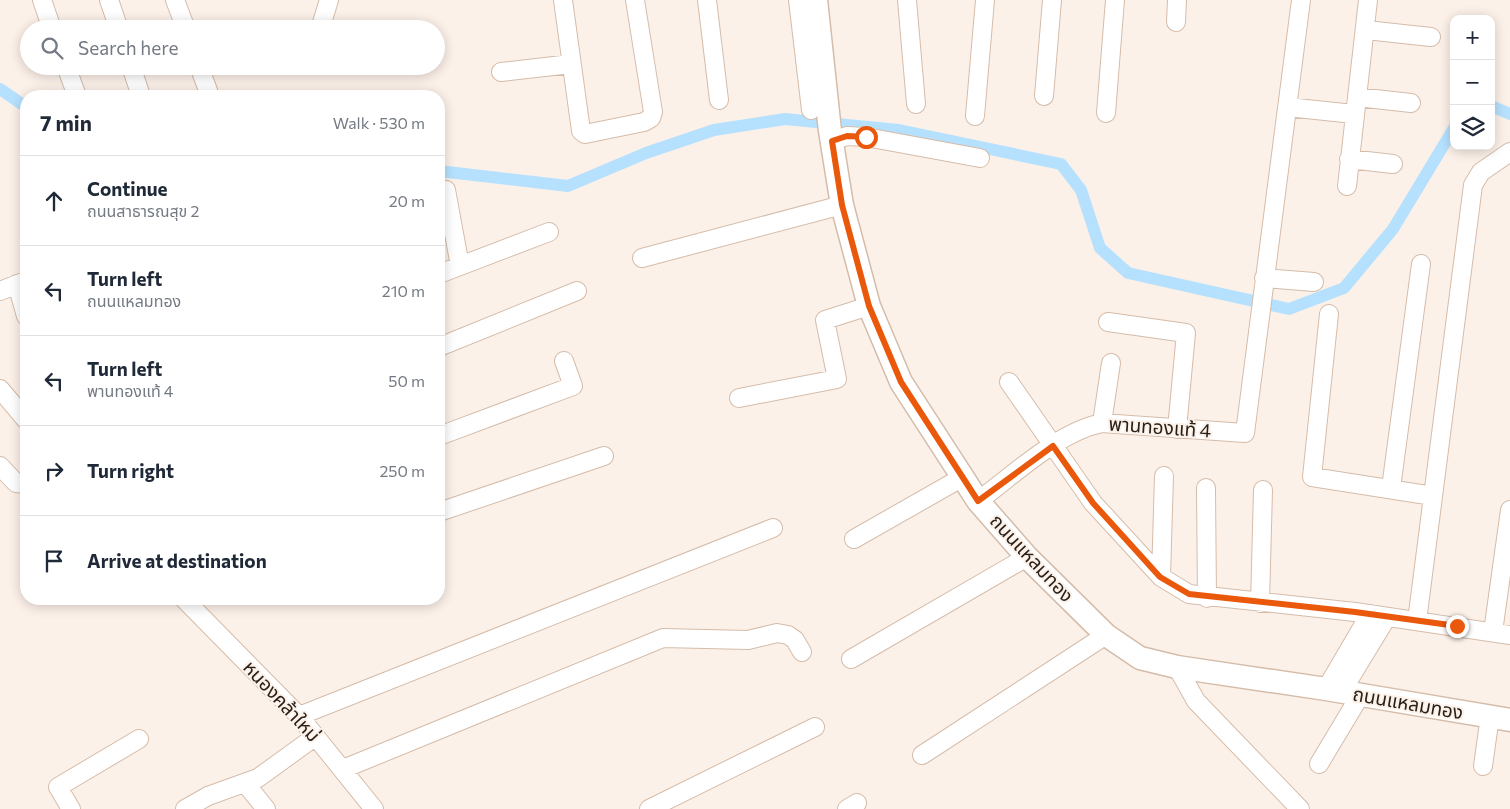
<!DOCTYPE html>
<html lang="en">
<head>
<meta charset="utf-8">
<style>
  :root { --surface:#fff; --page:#f6f6f7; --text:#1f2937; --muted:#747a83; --line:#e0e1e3 }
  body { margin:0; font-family:Commissioner,"Noto Sans Thai",sans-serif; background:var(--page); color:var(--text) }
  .controls { position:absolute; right:15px; top:15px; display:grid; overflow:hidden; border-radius:10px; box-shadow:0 2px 12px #0003 }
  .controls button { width:45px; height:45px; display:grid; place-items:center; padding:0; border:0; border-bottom:1px solid var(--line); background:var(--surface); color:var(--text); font:25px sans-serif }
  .stop { position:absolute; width:15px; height:15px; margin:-11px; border:4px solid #ea580c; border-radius:50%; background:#fff }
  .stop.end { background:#ea580c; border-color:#fff; box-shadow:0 1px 5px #0008 }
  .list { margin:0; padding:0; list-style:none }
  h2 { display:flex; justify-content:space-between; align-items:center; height:65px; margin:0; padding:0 20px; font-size:21px }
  h2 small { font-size:16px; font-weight:400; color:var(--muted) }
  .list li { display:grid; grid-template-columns:32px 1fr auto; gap:15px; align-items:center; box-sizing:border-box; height:90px; padding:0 20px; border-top:1px solid var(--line) }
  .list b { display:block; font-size:19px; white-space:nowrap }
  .list p { margin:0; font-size:16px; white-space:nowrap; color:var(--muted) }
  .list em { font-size:16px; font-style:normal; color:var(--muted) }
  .icon { flex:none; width:28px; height:28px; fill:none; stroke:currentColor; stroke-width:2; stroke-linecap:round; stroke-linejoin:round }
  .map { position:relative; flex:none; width:1510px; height:809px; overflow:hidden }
  .search { position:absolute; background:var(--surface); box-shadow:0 2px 12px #0003; left:20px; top:20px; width:425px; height:55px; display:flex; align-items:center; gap:12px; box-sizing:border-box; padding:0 18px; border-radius:28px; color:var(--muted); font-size:19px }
  .panel { position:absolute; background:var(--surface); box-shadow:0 2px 12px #0003; left:20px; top:90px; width:425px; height:515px; border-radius:20px }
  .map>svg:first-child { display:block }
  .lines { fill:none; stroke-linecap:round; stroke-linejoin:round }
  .canal { stroke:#b6e1fe; stroke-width:12 }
  .minor-casing { stroke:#d5bca9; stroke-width:20 }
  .major-casing { stroke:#d5bca9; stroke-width:25 }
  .minor { stroke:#fff; stroke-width:18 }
  .major { stroke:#fff; stroke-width:22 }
  .route { stroke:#ea580c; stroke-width:6 }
  .labels { text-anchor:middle; stroke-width:4; stroke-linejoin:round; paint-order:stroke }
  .street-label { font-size:19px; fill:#292019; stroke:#fcf1e9 }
</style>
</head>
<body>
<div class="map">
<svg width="1510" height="809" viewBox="0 0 1510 809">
  <rect width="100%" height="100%" fill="#fcf1e9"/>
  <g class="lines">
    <!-- canal -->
    <path class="canal" d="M0,89L26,107
      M1491,106L1510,114
      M439,171L568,186L646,153L714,130L785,119L899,130L1061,164L1081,190L1100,248L1128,273L1289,309L1344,288L1393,229L1454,128"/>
    <!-- minor casing -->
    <g class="minor-casing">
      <path id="minor" d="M42,0L52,29
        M109,0L119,29
        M175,0L186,29
        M563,0L581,131L585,134L644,122L651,118L653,112L635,0
        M707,0L719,100
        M798,0L811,110
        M907,0L916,104
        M1176,22L1177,0
        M320,29L329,0
        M1366,30L1431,37
        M66,66L77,96
        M131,66L141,96
        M199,66L210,96
        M501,72L571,64
        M1044,96L1052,0
        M1357,97L1411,103
        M1287,107L1354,114
        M1106,113L1115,0
        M975,116L985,0
        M832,141L847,136L866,137L980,158
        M1349,159L1393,164
        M1347,186L1368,0
        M446,190L460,266
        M642,258L842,205
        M439,274L549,232
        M1264,278L1314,282
        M17,284L26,316
        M0,291L26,281
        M1329,314L1312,477L1433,496
        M1108,322L1186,333L1177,429
        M439,347L577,291
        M1009,382L1093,503L1161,577L1189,594L1355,612L1510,635
        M0,389L26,420
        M739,398L837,379L825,320L869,306
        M1102,423L1111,363
        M439,436L573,386L564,361
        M0,466L16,483L26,484
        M1206,488L1207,598
        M1391,488L1421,264
        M978,501C1015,474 1058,432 1102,423L1245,433L1301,0
        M439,512L604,456
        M854,539L963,477
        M1161,577L1164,476
        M184,599L299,716L374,809
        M1260,603L1263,490
        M1417,621L1473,185L1481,172L1510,152
        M1493,632L1510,510
        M851,659L1027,557
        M1177,667L1196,701L1300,809
        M1326,689L1370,614
        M1342,691L1387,617
        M299,716L773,528
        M922,755L1106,635
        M1319,764L1361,694
        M1483,766L1490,716
        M343,769L663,638L748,640L777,633L788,635L795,640L802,652
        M245,783L266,809
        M71,809L58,787L139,739
        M185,809L208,796L258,778L316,736
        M649,809L815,727
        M847,809L857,803"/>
    </g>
    <!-- major casing -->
    <g class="major-casing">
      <path id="major" d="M816,0L830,131L842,205L869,306L901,382L978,501L1027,557L1106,635L1140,658L1177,667L1326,689L1510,720"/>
    </g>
    <!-- minor -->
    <use href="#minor" class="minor"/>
    <!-- major -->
    <use href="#major" class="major"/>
  </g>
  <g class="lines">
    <!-- route -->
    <path class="route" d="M866,137L847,136L832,141L842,205L869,306L901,382L978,501L1053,446L1093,503L1160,577L1189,594L1355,612L1457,626"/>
  </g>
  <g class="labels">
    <!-- street labels -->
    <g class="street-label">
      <text transform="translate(1160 427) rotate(4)" y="7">พานทองแท้ 4</text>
      <text transform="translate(1032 558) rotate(47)" y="7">ถนนแหลมทอง</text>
      <text transform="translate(282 701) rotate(47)" y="7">หนองคล้าใหม่</text>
      <text transform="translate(1408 703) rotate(10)" y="7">ถนนแหลมทอง</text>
    </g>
  </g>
</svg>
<div class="controls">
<button>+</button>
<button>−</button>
<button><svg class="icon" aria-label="layers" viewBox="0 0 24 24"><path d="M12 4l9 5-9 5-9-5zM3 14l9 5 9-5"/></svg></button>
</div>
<div class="stop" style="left:866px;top:137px"></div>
<div class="stop end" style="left:1457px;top:626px"></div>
<div class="search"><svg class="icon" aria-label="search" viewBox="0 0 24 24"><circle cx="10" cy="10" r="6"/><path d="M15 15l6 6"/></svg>Search here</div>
<section class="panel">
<h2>7 min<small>Walk · 530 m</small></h2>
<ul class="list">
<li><svg class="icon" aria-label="ahead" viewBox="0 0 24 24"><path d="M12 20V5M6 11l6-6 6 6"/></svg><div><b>Continue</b><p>ถนนสาธารณสุข 2</p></div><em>20 m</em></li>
<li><svg class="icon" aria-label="left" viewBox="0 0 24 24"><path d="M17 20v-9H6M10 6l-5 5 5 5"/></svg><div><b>Turn left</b><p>ถนนแหลมทอง</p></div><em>210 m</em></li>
<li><svg class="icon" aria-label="left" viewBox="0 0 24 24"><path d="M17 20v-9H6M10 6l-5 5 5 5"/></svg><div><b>Turn left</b><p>พานทองแท้ 4</p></div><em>50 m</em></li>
<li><svg class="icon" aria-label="right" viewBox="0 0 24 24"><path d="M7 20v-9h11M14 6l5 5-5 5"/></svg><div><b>Turn right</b></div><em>250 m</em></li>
<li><svg class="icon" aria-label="arrive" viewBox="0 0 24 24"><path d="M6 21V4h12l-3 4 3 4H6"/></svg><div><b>Arrive at destination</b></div></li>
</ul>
</section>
</div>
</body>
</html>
